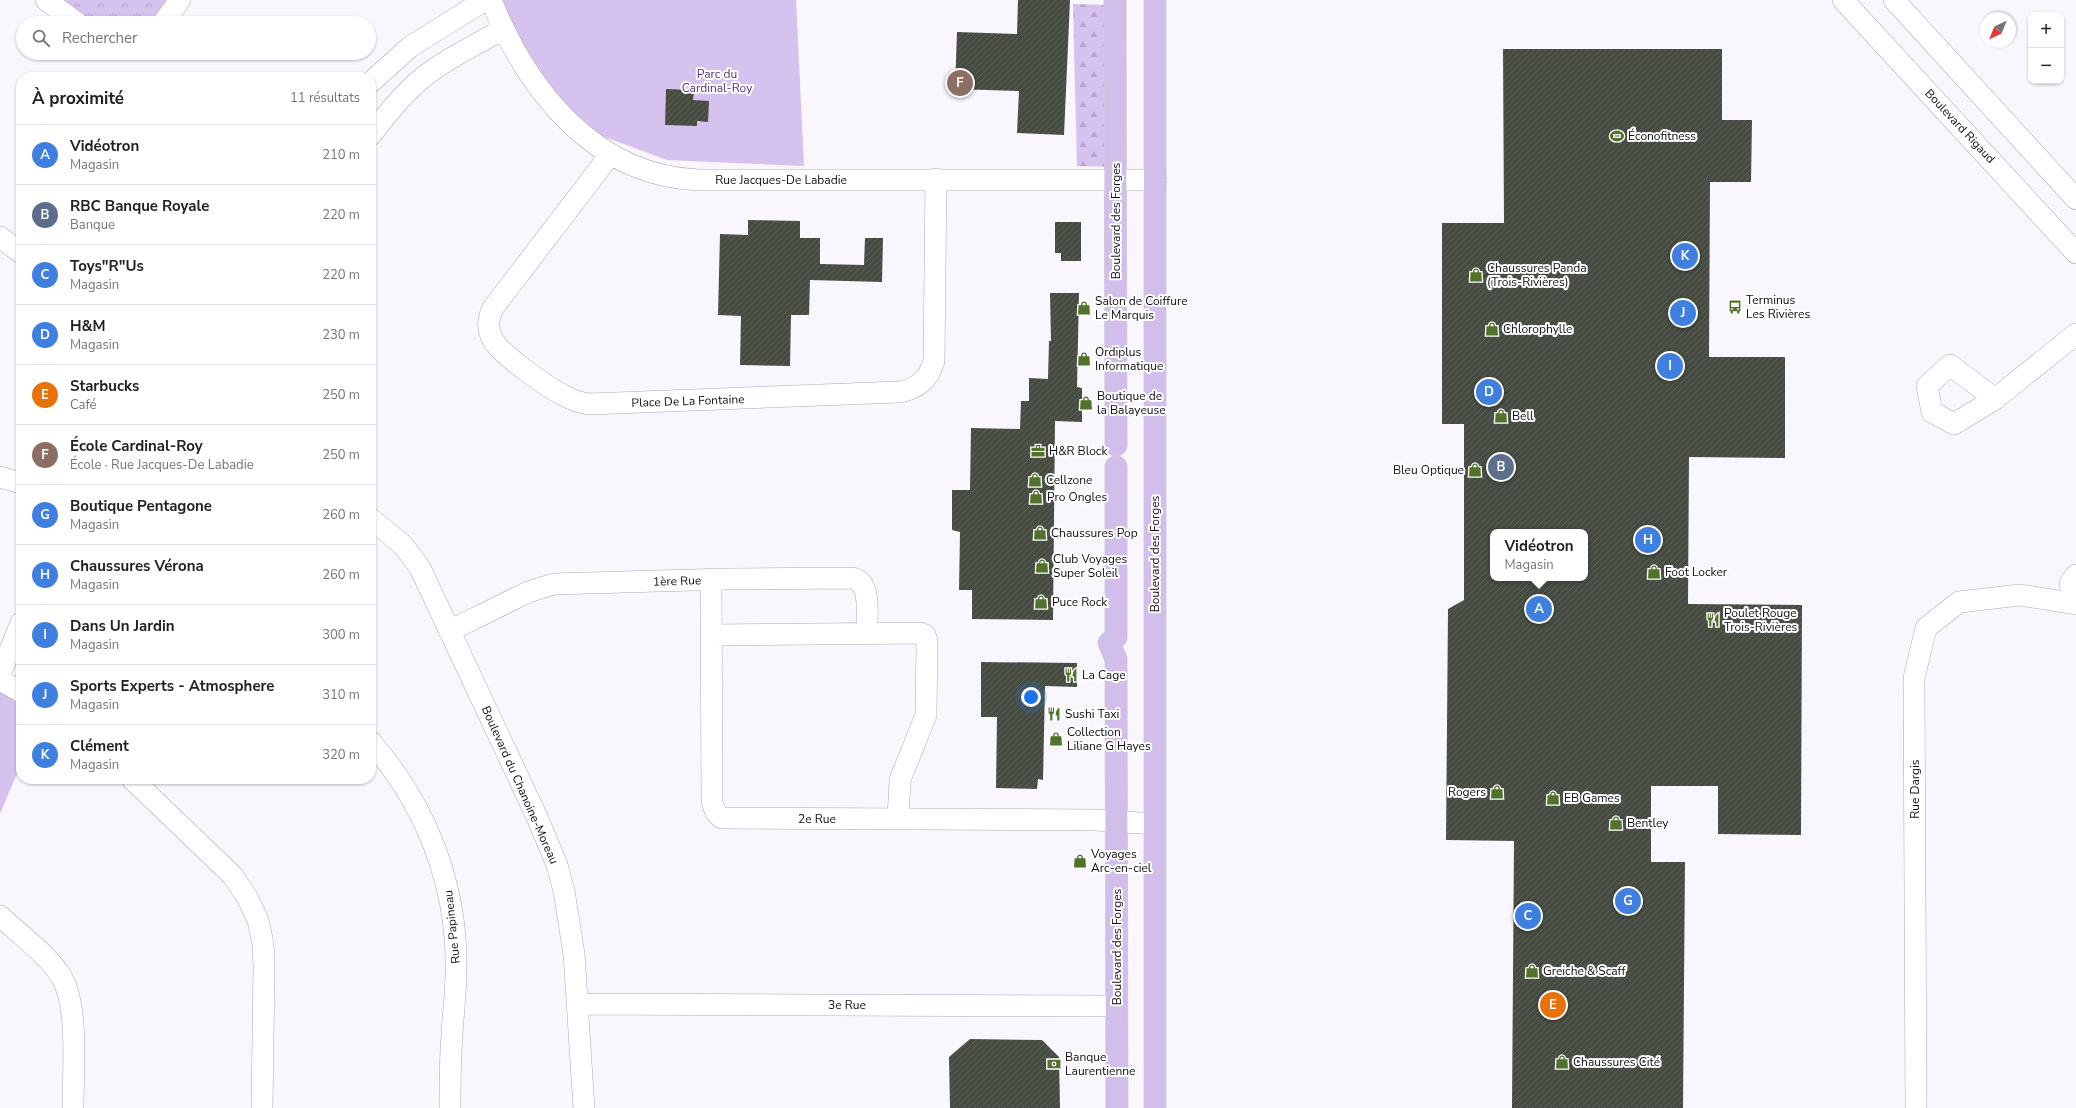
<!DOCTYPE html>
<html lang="fr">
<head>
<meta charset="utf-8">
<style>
  :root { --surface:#fff; --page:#f2f2f2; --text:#202124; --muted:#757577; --line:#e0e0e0; --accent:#50722a }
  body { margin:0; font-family:"Nunito Sans",sans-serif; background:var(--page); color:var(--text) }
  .controls { position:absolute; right:12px; top:12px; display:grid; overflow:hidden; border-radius:8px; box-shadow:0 1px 3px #0004 }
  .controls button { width:36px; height:36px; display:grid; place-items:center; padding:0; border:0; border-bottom:1px solid var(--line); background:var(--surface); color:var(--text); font:20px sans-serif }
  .compass { position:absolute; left:1980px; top:12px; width:36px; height:36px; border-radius:50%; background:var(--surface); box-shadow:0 1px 3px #0004; rotate:223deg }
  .you { position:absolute; left:1031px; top:697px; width:14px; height:14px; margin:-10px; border:3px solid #fff; border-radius:50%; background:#1a73e8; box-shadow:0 0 0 6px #1a73e833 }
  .badge { display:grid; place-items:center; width:26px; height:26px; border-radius:50%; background:var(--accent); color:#fff; font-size:13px; font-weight:700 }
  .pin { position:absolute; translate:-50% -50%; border:2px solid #fff; box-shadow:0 1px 4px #0006 }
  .popup { position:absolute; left:1490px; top:529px; width:98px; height:52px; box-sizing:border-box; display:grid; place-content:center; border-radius:8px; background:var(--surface); filter:drop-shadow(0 1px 3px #0005); font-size:13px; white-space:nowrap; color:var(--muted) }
  .popup b { font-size:15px; color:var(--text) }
  .popup::after { content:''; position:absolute; left:50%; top:100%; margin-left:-8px; border:8px solid transparent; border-top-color:var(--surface) }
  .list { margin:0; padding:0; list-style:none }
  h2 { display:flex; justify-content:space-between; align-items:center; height:52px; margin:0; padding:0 16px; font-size:17px }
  h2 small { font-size:13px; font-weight:400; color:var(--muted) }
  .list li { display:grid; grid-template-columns:26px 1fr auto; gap:12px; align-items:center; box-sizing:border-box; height:60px; padding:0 16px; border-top:1px solid var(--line) }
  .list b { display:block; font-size:15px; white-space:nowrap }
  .list p { margin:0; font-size:13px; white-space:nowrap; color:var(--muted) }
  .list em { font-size:13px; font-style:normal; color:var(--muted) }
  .icon { flex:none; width:22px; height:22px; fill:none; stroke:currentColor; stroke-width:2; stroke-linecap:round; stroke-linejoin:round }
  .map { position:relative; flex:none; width:2076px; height:1108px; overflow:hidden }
  .search { position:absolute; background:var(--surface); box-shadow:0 1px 3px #0004; left:16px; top:16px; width:360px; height:44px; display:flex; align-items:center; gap:10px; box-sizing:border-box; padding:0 14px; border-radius:22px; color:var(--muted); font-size:15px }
  .panel { position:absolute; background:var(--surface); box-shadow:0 1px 3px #0004; left:16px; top:72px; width:360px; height:712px; border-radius:16px }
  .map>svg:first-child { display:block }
  .grass { fill:url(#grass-tufts) }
  .forest { fill:url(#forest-firs) }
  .park { fill:#d6c2ee }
  .building { fill:url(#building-hatch); fill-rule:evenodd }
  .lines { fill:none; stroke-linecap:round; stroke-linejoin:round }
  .minor-casing { stroke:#ada8b4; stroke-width:22 }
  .major-casing { stroke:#d4d3d4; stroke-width:23 }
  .minor { stroke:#fff; stroke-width:21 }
  .major { stroke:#d2beea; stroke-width:22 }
  .labels { text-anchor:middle; stroke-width:4; stroke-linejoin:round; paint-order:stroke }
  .park-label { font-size:12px; fill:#553674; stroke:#fff }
  .street-label { font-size:12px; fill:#0f0d12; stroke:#fff }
  .poi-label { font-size:12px; fill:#0f0d12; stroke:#fff; text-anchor:start }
</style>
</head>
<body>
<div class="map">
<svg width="2076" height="1108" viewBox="0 0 2076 1108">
  <defs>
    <pattern id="grass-tufts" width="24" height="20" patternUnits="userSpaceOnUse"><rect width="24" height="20" fill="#d6c2ee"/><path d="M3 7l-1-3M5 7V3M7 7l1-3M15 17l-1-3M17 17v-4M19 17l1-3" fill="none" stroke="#b6a6cb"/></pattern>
    <pattern id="forest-firs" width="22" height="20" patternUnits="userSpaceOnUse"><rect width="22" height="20" fill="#d6c2ee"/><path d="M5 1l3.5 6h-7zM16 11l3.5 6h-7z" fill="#b6a6cb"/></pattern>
    <pattern id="building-hatch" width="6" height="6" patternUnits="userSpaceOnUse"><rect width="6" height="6" fill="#474c42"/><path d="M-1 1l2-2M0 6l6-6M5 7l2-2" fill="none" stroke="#5d615a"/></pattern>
  </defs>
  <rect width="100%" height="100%" fill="#f9f6fe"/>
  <!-- grass -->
  <path class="grass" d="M62,0H170L152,23H85Z"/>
  <!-- forest -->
  <path class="forest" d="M1073,4L1115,5L1116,167L1077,166Z"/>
  <!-- park -->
  <path class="park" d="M492,0H796L804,166L667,160L602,136L556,98Z
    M0,690L21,701V764L0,814Z"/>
  <!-- building -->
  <path class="building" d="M1018,0H1070L1064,135L1017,133L1019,91L955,89L957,32L1017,34Z
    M1503,49H1722V120H1752L1751,182H1710L1709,357H1785V458L1689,457L1688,604L1802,605L1801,835L1718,834V786H1651V862H1685L1683,1108H1512L1514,841L1446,840L1448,609L1464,600V424H1442V223H1504ZM1493,532H1585V578H1493Z
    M666,89L694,90L693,100L709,101L708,122L697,121V126L665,125Z
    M748,220L800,221V238H820V264L864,265L865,238H883L882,282L810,280L809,315H791L790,366L740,365L741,316L718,315L720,234L748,235Z
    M1055,222H1081V261H1061V253H1055Z
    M1050,293H1079L1077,387L1082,388V422L1055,421L1053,620L972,619V590H959L960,532L952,530V490H970L971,428L1020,429L1021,401H1029V378L1048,379L1049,341H1051Z
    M981,662L1077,663V687L1045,686L1043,780L1038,779L1037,789L996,788L997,717H981Z
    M970,1039L1042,1040L1059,1057L1060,1108H950L949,1057Z"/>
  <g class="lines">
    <!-- minor casing -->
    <g class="minor-casing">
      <path id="minor" d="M46,0L77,23
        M491,0C527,90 594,176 699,180H1156
        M1843,0L2076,253
        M1894,0L2076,199
        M163,23L180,0
        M371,82L410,47L485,0
        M371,135C386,115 401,96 420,80C445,59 476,45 503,29
        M610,155L493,308C488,318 487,328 492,338C499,354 550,389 567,397C574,401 582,403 590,404L899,392C918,389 929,379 934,361L936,179
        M0,237L21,253
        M1995,399L1950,365L1927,386L1932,412L1954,424L1995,399L2076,334
        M0,477L21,483
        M371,519L403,545L420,568L537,817L557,865L564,891L574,954L584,1108
        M711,580L712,802L716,813L722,818L1096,820L1155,824
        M2074,604L2070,583L2076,575
        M449,631L528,592L554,584L727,579L851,578C873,580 866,617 867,633
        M711,635L920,633L925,635L927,641L926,715L900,780L898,819
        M0,674L21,623
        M0,680L21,692
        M371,742C427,806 458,887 456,972C456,993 453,1014 452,1035C450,1060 450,1084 450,1108
        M132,779L233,876L248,899L258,920L263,944L264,967L262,1108
        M0,916C20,935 46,953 61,976C79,1005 73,1072 73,1108
        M578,1004L1117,1006
        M1916,1108L1914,678L1926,628L1959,602L2020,595L2076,604"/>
    </g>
    <!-- major casing -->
    <g class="major-casing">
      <path id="major" d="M1115,0L1116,445
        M1116,467V637L1109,643L1116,659L1117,1108
        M1155,1108V0"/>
    </g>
    <!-- minor -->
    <use href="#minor" class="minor"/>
    <!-- major -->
    <use href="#major" class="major"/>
  </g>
  <!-- icons -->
  <defs>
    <g id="stadium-bare" transform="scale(1.08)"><path d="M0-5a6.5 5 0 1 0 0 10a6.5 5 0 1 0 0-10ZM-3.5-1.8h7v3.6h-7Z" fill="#50722a" stroke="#fff" stroke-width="2.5" paint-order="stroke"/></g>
    <g id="shop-bare" transform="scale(1.08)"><path d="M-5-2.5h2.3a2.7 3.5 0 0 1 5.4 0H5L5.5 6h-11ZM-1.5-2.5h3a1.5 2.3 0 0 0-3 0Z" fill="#50722a" stroke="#fff" stroke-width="2.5" paint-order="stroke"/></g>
    <g id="bus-bare" transform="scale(1.08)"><path d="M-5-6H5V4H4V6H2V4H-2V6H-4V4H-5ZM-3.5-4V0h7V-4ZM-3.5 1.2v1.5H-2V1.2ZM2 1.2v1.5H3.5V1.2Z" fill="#50722a" stroke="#fff" stroke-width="2.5" paint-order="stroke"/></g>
    <g id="office-bare" transform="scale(1.08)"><path d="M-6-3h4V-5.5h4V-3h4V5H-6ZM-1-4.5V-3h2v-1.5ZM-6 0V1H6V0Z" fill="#50722a" stroke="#fff" stroke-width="2.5" paint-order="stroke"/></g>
    <g id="restaurant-bare" transform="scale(1.08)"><path d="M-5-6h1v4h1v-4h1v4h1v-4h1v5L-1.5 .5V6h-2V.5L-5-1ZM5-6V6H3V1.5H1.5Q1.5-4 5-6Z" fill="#50722a" stroke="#fff" stroke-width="2.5" paint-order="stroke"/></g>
    <g id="bank-bare" transform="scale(1.08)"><path d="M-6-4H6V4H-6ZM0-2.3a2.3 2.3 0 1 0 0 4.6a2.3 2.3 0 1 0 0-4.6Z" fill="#50722a" stroke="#fff" stroke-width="2.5" paint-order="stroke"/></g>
  </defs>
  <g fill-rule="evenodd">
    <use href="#stadium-bare" x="1617" y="136"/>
    <use href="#shop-bare" x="1476" y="275"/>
    <use href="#bus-bare" x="1735" y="307"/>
    <use href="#shop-bare" x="1084" y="308"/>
    <use href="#shop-bare" x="1492" y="329"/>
    <use href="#shop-bare" x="1084" y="359"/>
    <use href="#shop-bare" x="1086" y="403"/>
    <use href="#shop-bare" x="1501" y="416"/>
    <use href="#office-bare" x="1038" y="451"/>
    <use href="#shop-bare" x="1475" y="470"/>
    <use href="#shop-bare" x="1035" y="480"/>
    <use href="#shop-bare" x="1036" y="497"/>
    <use href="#shop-bare" x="1040" y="533"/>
    <use href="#shop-bare" x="1042" y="566"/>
    <use href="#shop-bare" x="1654" y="572"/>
    <use href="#shop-bare" x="1041" y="602"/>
    <use href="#restaurant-bare" x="1713" y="620"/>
    <use href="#restaurant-bare" x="1071" y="675"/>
    <use href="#restaurant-bare" x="1054" y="714"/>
    <use href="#shop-bare" x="1056" y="739"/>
    <use href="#shop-bare" x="1497" y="792"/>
    <use href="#shop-bare" x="1553" y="798"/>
    <use href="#shop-bare" x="1616" y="823"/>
    <use href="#shop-bare" x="1080" y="861"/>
    <use href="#shop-bare" x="1532" y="971"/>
    <use href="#shop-bare" x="1562" y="1062"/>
    <use href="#bank-bare" x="1054" y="1064"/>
  </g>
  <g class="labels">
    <!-- park labels -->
    <g class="park-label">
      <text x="717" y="78">Parc du<tspan x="717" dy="14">Cardinal-Roy</tspan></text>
    </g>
    <!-- street labels -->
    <g class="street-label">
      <text transform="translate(1960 126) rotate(47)" y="4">Boulevard Rigaud</text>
      <text x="781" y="184">Rue Jacques-De Labadie</text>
      <text transform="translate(1116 221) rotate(-90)" y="4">Boulevard des Forges</text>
      <text transform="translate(688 401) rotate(-2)" y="4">Place De La Fontaine</text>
      <text transform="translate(1155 554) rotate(-90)" y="4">Boulevard des Forges</text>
      <text transform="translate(677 581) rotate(-2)" y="4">1ère Rue</text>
      <text transform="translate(520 785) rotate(66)" y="4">Boulevard du Chanoine-Moreau</text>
      <text transform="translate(1915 789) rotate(-90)" y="4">Rue Dargis</text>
      <text x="817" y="823">2e Rue</text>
      <text transform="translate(452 927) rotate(-96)" y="4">Rue Papineau</text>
      <text transform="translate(1117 947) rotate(-90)" y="4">Boulevard des Forges</text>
      <text x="847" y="1009">3e Rue</text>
    </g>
    <!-- poi labels -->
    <g class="poi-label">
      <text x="1628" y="140">Éconofitness</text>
      <text x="1487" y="272">Chaussures Panda<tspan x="1487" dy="14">(Trois-Rivières)</tspan></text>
      <text x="1746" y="304">Terminus<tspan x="1746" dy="14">Les Rivières</tspan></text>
      <text x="1095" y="305">Salon de Coiffure<tspan x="1095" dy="14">Le Marquis</tspan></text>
      <text x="1503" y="333">Chlorophylle</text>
      <text x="1095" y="356">Ordiplus<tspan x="1095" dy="14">Informatique</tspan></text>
      <text x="1097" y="400">Boutique de<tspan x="1097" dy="14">la Balayeuse</tspan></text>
      <text x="1512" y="420">Bell</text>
      <text x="1049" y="455">H&amp;R Block</text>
      <text x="1464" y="474" text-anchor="end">Bleu Optique</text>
      <text x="1046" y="484">Cellzone</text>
      <text x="1047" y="501">Pro Ongles</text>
      <text x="1051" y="537">Chaussures Pop</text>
      <text x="1053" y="563">Club Voyages<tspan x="1053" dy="14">Super Soleil</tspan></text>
      <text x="1665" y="576">Foot Locker</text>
      <text x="1052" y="606">Puce Rock</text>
      <text x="1724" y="617">Poulet Rouge<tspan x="1724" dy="14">Trois-Rivières</tspan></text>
      <text x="1082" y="679">La Cage</text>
      <text x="1065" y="718">Sushi Taxi</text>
      <text x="1067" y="736">Collection<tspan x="1067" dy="14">Liliane G Hayes</tspan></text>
      <text x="1486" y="796" text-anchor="end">Rogers</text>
      <text x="1564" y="802">EB Games</text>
      <text x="1627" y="827">Bentley</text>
      <text x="1091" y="858">Voyages<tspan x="1091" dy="14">Arc-en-ciel</tspan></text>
      <text x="1543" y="975">Greiche &amp; Scaff</text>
      <text x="1065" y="1061">Banque<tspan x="1065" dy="14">Laurentienne</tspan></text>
      <text x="1573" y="1066">Chaussures Cité</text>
    </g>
  </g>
</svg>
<div class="controls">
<button>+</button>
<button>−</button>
</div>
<svg class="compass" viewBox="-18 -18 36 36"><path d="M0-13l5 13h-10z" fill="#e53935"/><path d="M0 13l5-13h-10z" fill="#757577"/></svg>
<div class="you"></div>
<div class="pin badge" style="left:1539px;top:609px;background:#3f7fe0">A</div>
<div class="popup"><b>Vidéotron</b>Magasin</div>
<div class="pin badge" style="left:1501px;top:467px;background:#5c6f8a">B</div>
<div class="pin badge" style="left:1528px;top:916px;background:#3f7fe0">C</div>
<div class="pin badge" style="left:1489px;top:392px;background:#3f7fe0">D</div>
<div class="pin badge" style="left:1553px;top:1005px;background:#e8710a">E</div>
<div class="pin badge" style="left:960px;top:83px;background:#8d6e63">F</div>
<div class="pin badge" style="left:1628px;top:901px;background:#3f7fe0">G</div>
<div class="pin badge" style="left:1648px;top:540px;background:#3f7fe0">H</div>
<div class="pin badge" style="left:1670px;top:366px;background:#3f7fe0">I</div>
<div class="pin badge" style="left:1683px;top:313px;background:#3f7fe0">J</div>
<div class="pin badge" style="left:1685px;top:256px;background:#3f7fe0">K</div>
<div class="search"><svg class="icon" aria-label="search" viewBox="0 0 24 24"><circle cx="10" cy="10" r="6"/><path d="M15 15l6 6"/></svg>Rechercher</div>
<section class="panel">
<h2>À proximité<small>11 résultats</small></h2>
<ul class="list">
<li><span class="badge" style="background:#3f7fe0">A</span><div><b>Vidéotron</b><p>Magasin</p></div><em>210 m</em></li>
<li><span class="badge" style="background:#5c6f8a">B</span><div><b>RBC Banque Royale</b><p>Banque</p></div><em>220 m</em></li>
<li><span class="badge" style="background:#3f7fe0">C</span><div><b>Toys&quot;R&quot;Us</b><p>Magasin</p></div><em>220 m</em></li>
<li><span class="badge" style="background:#3f7fe0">D</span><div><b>H&amp;M</b><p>Magasin</p></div><em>230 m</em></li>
<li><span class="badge" style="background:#e8710a">E</span><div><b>Starbucks</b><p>Café</p></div><em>250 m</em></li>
<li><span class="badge" style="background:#8d6e63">F</span><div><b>École Cardinal-Roy</b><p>École · Rue Jacques-De Labadie</p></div><em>250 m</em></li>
<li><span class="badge" style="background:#3f7fe0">G</span><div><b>Boutique Pentagone</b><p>Magasin</p></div><em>260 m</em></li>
<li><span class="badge" style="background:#3f7fe0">H</span><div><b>Chaussures Vérona</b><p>Magasin</p></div><em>260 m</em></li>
<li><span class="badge" style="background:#3f7fe0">I</span><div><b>Dans Un Jardin</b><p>Magasin</p></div><em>300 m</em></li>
<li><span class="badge" style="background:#3f7fe0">J</span><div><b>Sports Experts - Atmosphere</b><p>Magasin</p></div><em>310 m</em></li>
<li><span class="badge" style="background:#3f7fe0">K</span><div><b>Clément</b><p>Magasin</p></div><em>320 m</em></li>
</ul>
</section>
</div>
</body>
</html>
